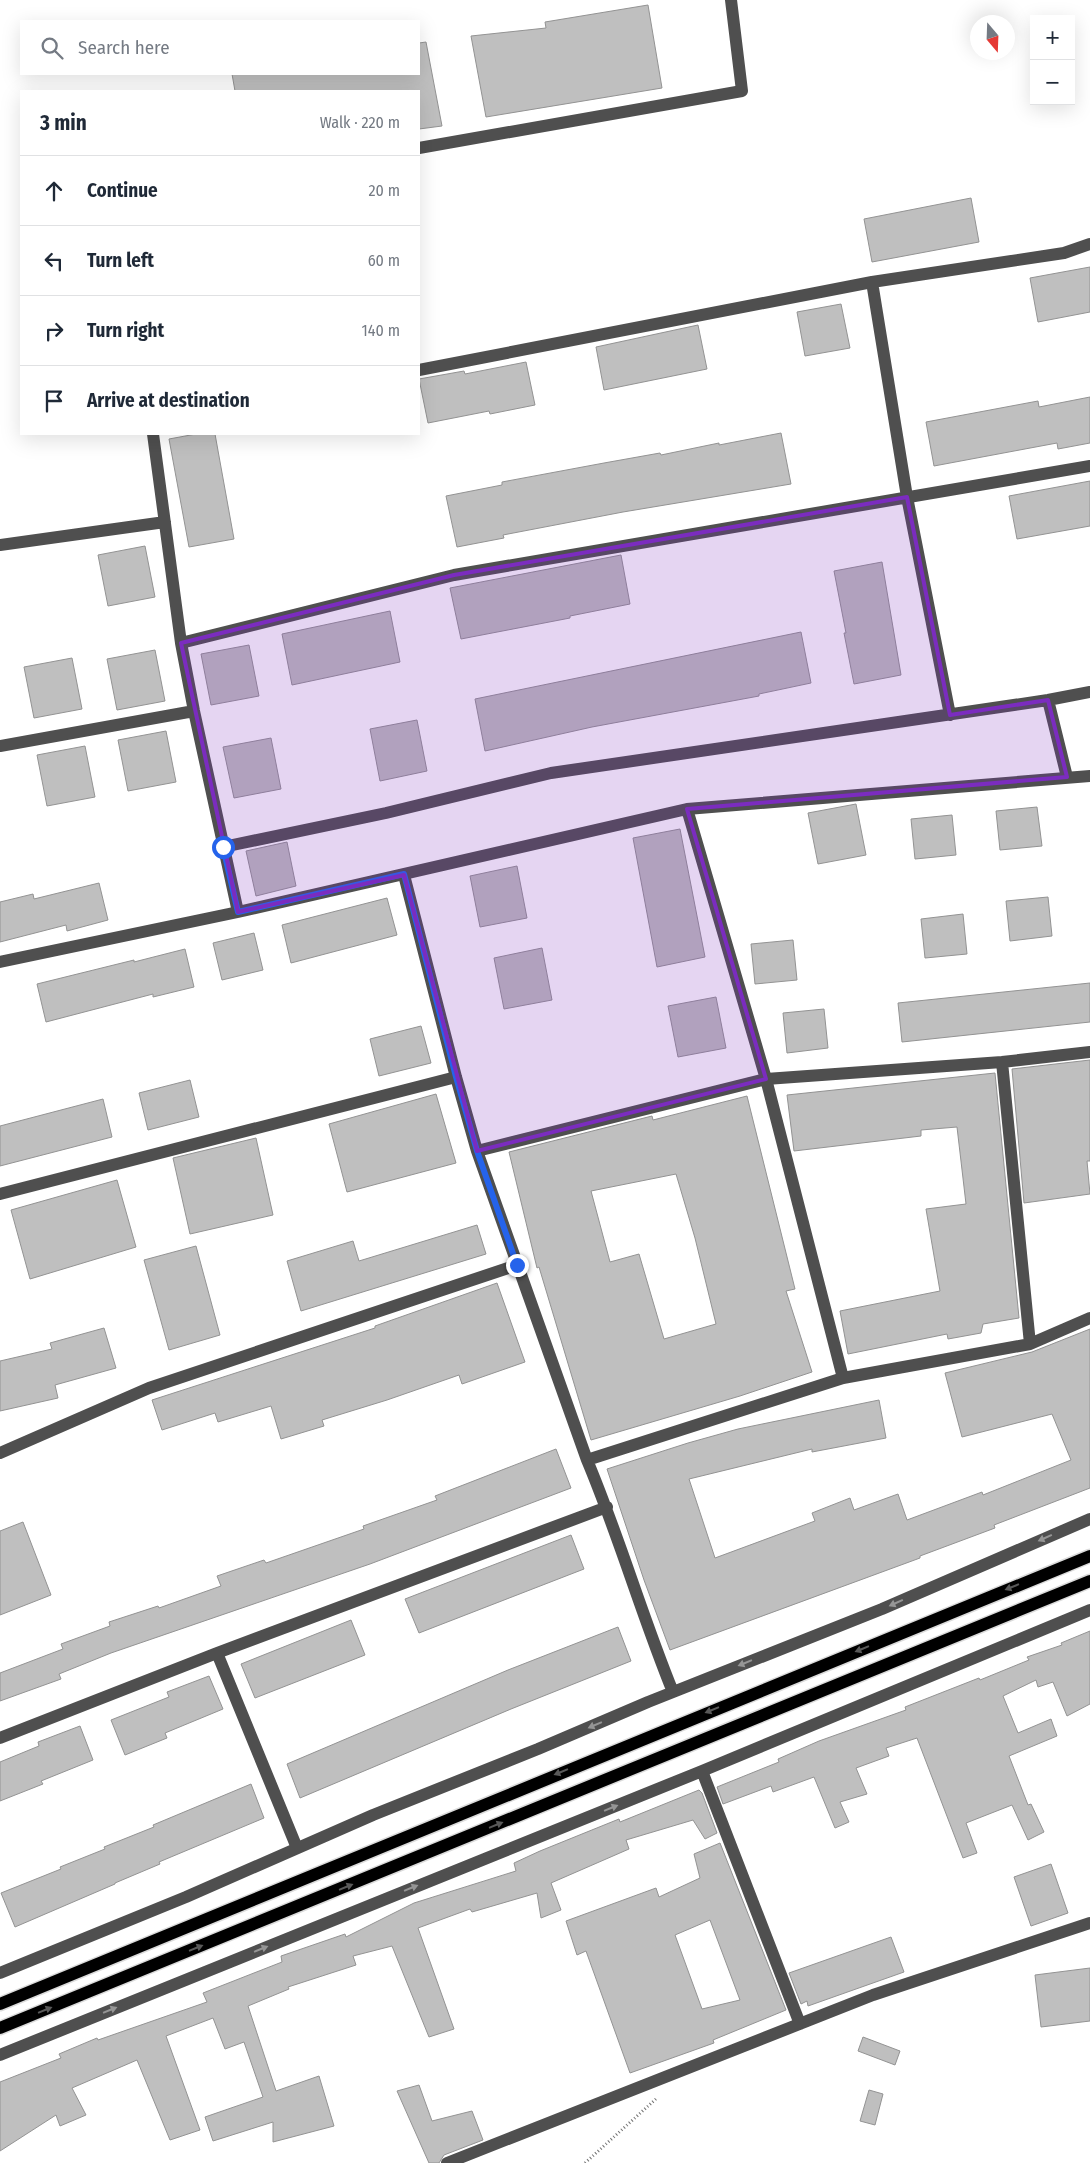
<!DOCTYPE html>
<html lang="en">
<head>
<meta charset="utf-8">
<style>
  :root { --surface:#fff; --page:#f2f2f3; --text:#1f2937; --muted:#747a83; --line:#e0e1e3 }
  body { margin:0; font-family:"Fira Sans Condensed",sans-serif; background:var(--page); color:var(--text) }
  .controls { position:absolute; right:15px; top:15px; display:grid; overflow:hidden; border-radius:0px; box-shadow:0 5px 20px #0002 }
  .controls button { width:45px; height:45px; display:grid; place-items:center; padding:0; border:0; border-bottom:1px solid var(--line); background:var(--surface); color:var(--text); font:25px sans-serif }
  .compass { position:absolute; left:970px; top:15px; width:45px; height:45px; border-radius:50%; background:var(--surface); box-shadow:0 5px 20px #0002; rotate:161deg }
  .stop { position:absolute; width:15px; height:15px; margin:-11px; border:4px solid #2563eb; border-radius:50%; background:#fff }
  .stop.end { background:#2563eb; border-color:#fff; box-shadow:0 1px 5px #0008 }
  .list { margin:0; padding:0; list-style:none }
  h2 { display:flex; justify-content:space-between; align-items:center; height:65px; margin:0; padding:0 20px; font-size:21px }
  h2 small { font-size:16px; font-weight:400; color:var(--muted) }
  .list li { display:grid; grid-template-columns:32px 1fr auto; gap:15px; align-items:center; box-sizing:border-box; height:70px; padding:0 20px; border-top:1px solid var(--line) }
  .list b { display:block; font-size:19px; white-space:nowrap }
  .list em { font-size:16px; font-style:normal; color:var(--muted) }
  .icon { flex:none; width:28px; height:28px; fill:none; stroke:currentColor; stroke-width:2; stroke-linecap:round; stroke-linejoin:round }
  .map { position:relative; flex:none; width:1090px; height:2163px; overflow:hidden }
  .search { position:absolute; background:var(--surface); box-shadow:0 5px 20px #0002; left:20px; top:20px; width:400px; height:55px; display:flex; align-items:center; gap:12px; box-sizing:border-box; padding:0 18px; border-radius:0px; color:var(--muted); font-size:19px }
  .panel { position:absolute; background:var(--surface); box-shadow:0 5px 20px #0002; left:20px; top:90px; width:400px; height:345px; border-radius:0px }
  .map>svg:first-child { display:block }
  .building { fill:#bfbfbf; stroke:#939393; fill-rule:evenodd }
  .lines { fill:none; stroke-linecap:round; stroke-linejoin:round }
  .major-casing { stroke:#dbdbdb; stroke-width:15 }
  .path { stroke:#717171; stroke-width:3; stroke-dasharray:1 2.5; stroke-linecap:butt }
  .minor { stroke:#4f4f4f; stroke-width:12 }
  .major { stroke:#000; stroke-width:12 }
  .oneway { fill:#959595 }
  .oneway2 { fill:#595959 }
  .route { stroke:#2563eb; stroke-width:6 }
  .marked { fill:#7b2cbf; fill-opacity:0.2; stroke:#7b2cbf; stroke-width:4; stroke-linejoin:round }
</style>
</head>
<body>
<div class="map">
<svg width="1090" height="2163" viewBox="0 0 1090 2163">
  <rect width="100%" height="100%" fill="#fff"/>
  <!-- building -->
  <path class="building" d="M648,5L662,88L486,117L471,36L546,28L545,22Z
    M426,42L442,126L419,129V91H235L232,74H419V43Z
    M971,198L979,242L872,262L864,219Z
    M1090,267V312L1038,322L1030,278Z
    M841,304L850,348L805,356L797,312Z
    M698,325L707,369L604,390L596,347Z
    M526,362L535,405L490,414L489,411L428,423L419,379L464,371L465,374Z
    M1090,397V443L1058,449L1057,443L934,466L926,422L1038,401L1039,407Z
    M781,433L791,484L623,512L503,535L504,538L457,547L446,496L502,485V482L604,463L660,453L661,455L719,443V445Z
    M196,434H215L234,539L189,547L169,439Z
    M1090,481V526L1017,539L1009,496Z
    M145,546L155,597L108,606L98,555Z
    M621,555L630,604L570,616V618L461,639L450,588Z
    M882,562L901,675L854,684L844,633H846L834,571Z
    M390,611L400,662L292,685L282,634Z
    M801,632L811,683L759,694V696L592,727L485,751L475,699Z
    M249,645L259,696L211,705L201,654Z
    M155,650L165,701L117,710L107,659Z
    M72,658L82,709L34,718L24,667Z
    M417,720L427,771L380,781L370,729Z
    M166,731L176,782L128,791L118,740Z
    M271,738L281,789L234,798L223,747Z
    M85,746L95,797L47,806L37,755Z
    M856,804L866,855L818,864L808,813Z
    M1037,807L1042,846L1000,850L996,811Z
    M952,815L956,855L915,859L911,819Z
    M680,829L705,957L657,967L633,838Z
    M287,842L296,886L256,896L246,851Z
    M517,866L527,918L480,927L470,876Z
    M99,883L108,920L67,931L66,925L0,942V902L33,894L34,899Z
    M1048,897L1052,936L1010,941L1006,901Z
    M387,898L397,935L291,963L282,925Z
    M963,914L967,954L925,958L921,919Z
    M254,933L263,970L222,980L213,943Z
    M793,940L797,980L755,984L751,944Z
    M542,948L552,1000L504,1009L494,958Z
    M185,949L194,987L153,997V994L46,1022L37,984L134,960V962Z
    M1090,983V1022L902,1042L898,1003Z
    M716,997L726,1048L678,1057L668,1006Z
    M824,1009L828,1048L787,1053L783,1013Z
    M421,1026L431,1063L379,1076L370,1039Z
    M1090,1060V1161H1087L1090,1194L1024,1203L1012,1069Z
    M995,1073L1019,1318L983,1324L981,1333L948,1339L947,1334L848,1354L840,1311L940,1291L926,1209L966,1204L957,1127L921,1130V1136L794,1151L787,1095Z
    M190,1080L199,1117L148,1130L139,1093Z
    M436,1094L456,1163L347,1192L329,1124Z
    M747,1096L795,1289L786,1291L812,1372L740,1396L591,1440L539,1267L537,1268L509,1152L652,1116L653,1120ZM676,1174L695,1238L716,1324L664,1339L639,1254L610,1262L591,1191Z
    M103,1099L112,1137L0,1166V1126Z
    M256,1138L273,1215L190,1234L173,1158Z
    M117,1180L136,1247L30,1279L11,1210Z
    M477,1225L486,1254L301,1311L287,1261L353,1241L359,1261Z
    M196,1246L220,1335L169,1350L144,1260Z
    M497,1283L525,1362L462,1384L459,1375L387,1400L322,1420L324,1426L281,1439L271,1406L218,1422L215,1413L162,1430L152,1400L375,1328V1326Z
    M104,1328L116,1368L55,1385L58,1398L0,1411V1361L52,1349L50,1343Z
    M1090,1329V1488L994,1525L995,1528L920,1556V1558L670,1650L644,1580L607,1469L688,1443L738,1429L879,1400L886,1438L812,1452V1449L689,1479L715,1558L815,1521L812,1513L850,1498L854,1510L898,1494L907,1520L982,1492L983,1495L1071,1460L1052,1414L962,1437L945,1373L1032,1352Z
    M556,1449L571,1488L370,1564L111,1653L59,1674L61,1679L0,1701V1673L63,1649L61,1644L110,1626L109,1622L158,1606L159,1608L221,1586L217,1576L264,1560L266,1563L364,1529L363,1526L437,1500L435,1496Z
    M23,1522L51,1595L0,1615V1531Z
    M571,1535L584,1569L419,1633L405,1599Z
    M351,1620L365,1655L255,1698L241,1664Z
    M618,1627L631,1661L511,1709L300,1798L287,1764L508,1670Z
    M1090,1631V1704L1067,1716L1053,1682L1038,1687L1036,1680L1003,1696L1018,1733L1051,1719L1057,1736L1009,1756L1028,1805L1031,1804L1044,1832L1028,1840L1012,1805L966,1823L977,1853L963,1858L917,1738L886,1748L889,1756L856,1768L867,1794L840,1802L849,1822L835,1828L814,1777L773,1792L771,1786L723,1804L717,1787L779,1762L778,1759L819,1741L906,1710L905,1707L979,1678L980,1680L1029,1660L1027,1657L1062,1645L1061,1643Z
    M209,1676L223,1709L165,1733L167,1738L125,1755L111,1720L169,1697L167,1692Z
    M80,1726L93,1760L41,1781L43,1784L0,1801V1762L39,1746L38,1742Z
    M251,1784L264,1818L159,1862L160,1864L115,1883V1884L15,1927L1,1893L61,1869L60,1867L105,1849L104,1847L154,1827L153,1825Z
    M699,1790L702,1793L717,1833L705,1839L693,1820L626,1840L629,1849L551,1883L561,1910L541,1918L537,1893L472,1912L470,1909L418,1928L454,2029L429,2037L392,1946L353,1956L356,1965L288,1987L289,1989L248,2006L276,2091L319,2076L334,2126L273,2142V2122L213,2141L205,2117L263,2097L244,2042L225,2049L213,2018L166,2036L200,2130L170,2140L137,2060L72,2088L86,2115L60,2126L56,2115L0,2151V2082L61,2058L59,2054L97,2038L98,2040L207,2002L203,1993L282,1962L281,1956L345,1934L346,1937L414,1903L516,1871L514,1863L540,1851L619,1819L620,1822Z
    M720,1843L786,2010L713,2040L714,2043L630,2073L586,1951L577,1955L566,1921L656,1888L659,1897L700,1878L694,1854ZM710,1920L740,2000L702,2009L675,1935Z
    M1051,1864L1068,1913L1031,1926L1014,1877Z
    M891,1937L904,1972L808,2006L807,2001L801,2004L789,1973Z
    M1090,1968V2021L1041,2027L1035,1975Z
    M863,2037L900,2051L895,2065L858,2051Z
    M419,2085L432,2121L472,2111L483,2140L444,2155L439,2163H429L397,2091Z
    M869,2090L883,2094L875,2125L860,2121Z"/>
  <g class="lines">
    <!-- major casing -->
    <g class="major-casing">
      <path id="major" d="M0,2004L1090,1556
        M0,2028L1090,1581"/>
    </g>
    <!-- path -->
    <path class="path" d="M585,2163L657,2098"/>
    <!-- minor -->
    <path class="minor" d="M419,148L742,91L731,0
      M872,282L907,497L950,715
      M419,370L872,282L1064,253L1090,244
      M153,434L181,643L194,711L238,912L687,809L1090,776
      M0,545L165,522
      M181,643L454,575L1090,466
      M1048,700L1067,777
      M0,746L194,711
      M687,809L766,1079L843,1378
      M223,847L386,813L551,773L1048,700L1090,692
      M404,875L456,1077L477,1151L587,1460C619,1536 642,1616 673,1692
      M0,962L238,912
      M1002,1062L1030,1344
      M477,1151L766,1079L1002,1062L1090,1052
      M0,1194L456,1077
      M0,1453L149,1388L517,1265
      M587,1460L843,1378L1030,1344L1090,1318
      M217,1653L297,1848
      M0,1738L217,1653L607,1507
      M702,1771L800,2024
      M0,1973L186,1897L373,1815L538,1749L648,1702L882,1609L1090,1519
      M0,2055L702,1771L1090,1610
      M447,2163L873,1995L1090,1923"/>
    <!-- major -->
    <use href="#major" class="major"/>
  </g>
  <!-- one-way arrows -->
  <defs><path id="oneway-solid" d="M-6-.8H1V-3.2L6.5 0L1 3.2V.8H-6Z" transform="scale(1.25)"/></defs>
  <g class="oneway">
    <use href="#oneway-solid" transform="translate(1045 1538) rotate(156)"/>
    <use href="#oneway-solid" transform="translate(896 1603) rotate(156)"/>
    <use href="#oneway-solid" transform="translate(745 1663) rotate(158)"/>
    <use href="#oneway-solid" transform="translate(595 1725) rotate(157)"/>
    <use href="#oneway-solid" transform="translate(611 1808) rotate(-22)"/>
    <use href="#oneway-solid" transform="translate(411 1888) rotate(-22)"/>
    <use href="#oneway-solid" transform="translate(261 1949) rotate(-22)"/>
    <use href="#oneway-solid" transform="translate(110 2010) rotate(-22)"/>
  </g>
  <g class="oneway2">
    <use href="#oneway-solid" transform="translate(1012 1587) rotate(158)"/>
    <use href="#oneway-solid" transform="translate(862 1649) rotate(158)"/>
    <use href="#oneway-solid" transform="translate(712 1710) rotate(158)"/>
    <use href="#oneway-solid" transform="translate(561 1772) rotate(158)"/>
    <use href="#oneway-solid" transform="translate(496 1825) rotate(-22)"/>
    <use href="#oneway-solid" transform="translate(346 1887) rotate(-22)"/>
    <use href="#oneway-solid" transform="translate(196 1948) rotate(-22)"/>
    <use href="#oneway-solid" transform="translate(45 2010) rotate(-22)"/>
  </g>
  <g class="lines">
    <!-- route -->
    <path class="route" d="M223,847L238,912L404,874L456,1077L477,1151L517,1265"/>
  </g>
  <!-- marked area -->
  <path class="marked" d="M907,497L950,715L1048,700L1067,777L687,809L766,1079L477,1151L404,875L238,912L181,643L454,575Z"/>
</svg>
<div class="controls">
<button>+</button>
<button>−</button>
</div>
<svg class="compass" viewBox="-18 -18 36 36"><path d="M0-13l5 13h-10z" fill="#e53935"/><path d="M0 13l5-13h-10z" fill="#747a83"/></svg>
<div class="stop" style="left:223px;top:847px"></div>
<div class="stop end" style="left:517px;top:1265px"></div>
<div class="search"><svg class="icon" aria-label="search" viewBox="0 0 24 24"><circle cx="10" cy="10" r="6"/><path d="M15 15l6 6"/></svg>Search here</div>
<section class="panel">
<h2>3 min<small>Walk · 220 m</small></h2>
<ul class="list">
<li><svg class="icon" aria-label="ahead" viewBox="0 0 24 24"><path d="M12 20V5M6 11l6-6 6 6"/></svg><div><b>Continue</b></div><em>20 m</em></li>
<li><svg class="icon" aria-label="left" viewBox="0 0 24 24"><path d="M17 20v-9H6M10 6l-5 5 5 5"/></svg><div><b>Turn left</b></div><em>60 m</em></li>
<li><svg class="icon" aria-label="right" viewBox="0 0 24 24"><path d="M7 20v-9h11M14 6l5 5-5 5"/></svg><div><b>Turn right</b></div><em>140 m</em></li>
<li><svg class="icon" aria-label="arrive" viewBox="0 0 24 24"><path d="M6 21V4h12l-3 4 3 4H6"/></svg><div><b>Arrive at destination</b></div></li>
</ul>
</section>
</div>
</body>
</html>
